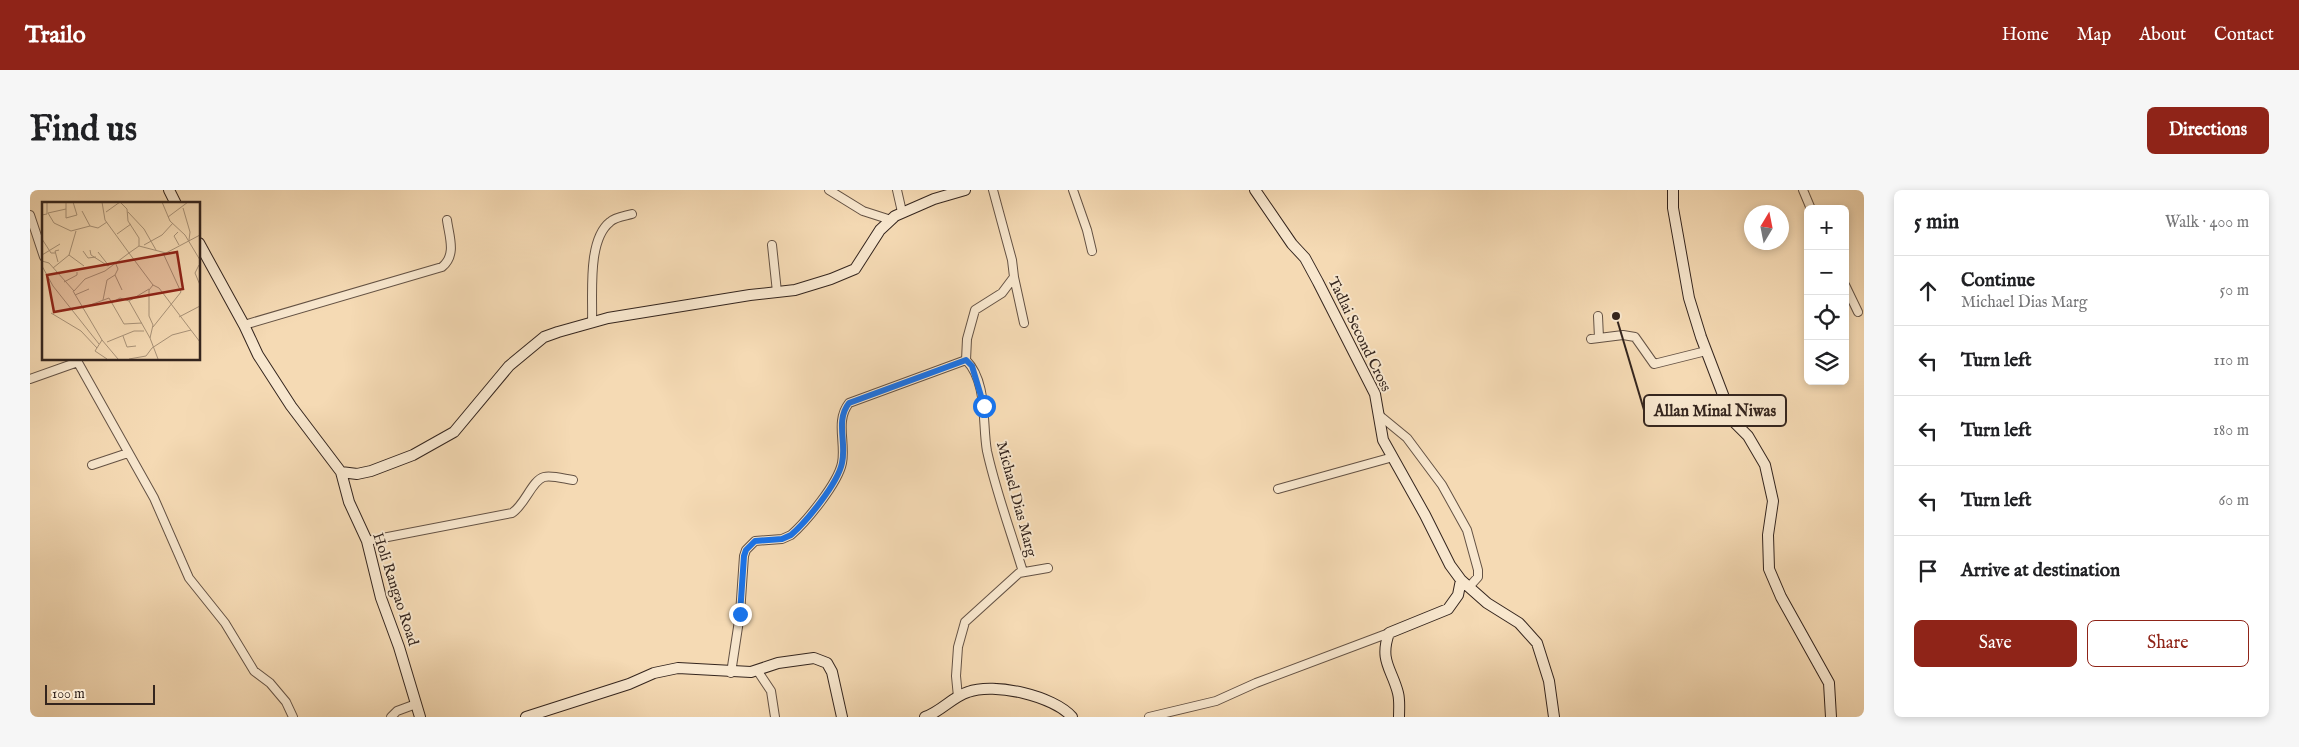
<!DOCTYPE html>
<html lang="en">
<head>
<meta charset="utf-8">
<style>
  :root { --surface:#fff; --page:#f6f6f6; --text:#202124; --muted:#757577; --line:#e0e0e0; --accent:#8f2418 }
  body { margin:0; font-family:"IM FELL English",serif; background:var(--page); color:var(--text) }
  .controls { position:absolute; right:15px; top:15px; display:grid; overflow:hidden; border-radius:8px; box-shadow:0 2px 8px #0003 }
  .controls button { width:45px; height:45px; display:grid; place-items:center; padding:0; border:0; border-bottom:1px solid var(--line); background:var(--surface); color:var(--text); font:25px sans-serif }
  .compass { position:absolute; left:1714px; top:15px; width:45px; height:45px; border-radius:50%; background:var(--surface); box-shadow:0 2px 8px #0003; rotate:10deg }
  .scale { position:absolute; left:15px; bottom:12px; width:110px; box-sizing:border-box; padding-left:5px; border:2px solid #34251e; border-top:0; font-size:14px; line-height:18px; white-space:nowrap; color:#34251e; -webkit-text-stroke:4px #f8e7ce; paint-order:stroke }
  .stop { position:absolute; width:15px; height:15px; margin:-11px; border:4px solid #1a73e8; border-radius:50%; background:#fff }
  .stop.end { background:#1a73e8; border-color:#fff; box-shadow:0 1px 5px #0008 }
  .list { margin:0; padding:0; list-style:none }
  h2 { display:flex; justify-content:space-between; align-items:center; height:65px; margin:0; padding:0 20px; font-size:21px }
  h2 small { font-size:16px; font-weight:400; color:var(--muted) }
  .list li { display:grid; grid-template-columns:32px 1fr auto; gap:15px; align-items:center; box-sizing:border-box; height:70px; padding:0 20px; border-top:1px solid var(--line) }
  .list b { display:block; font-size:19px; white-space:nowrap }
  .list p { margin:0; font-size:16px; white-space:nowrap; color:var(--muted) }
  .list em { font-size:16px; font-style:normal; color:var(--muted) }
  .actions { display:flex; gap:10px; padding:15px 20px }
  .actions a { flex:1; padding:11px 0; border:1px solid var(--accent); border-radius:8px; text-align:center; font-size:18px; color:var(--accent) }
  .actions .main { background:var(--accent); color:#fff }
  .icon { flex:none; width:28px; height:28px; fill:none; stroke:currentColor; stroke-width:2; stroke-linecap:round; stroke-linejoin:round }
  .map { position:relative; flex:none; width:1834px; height:527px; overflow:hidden; border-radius:8px }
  header { display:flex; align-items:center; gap:30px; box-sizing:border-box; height:70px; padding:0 25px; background:var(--accent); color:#fff }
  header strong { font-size:24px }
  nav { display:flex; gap:28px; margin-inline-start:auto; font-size:18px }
  .intro { display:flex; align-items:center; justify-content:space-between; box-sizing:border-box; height:120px; padding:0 30px }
  h1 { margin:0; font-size:35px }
  .button { padding:12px 22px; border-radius:8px; background:var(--accent); color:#fff; font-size:18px; font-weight:700 }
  main { display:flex; gap:30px; padding:0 30px }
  aside { flex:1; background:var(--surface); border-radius:8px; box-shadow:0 2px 8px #0003 }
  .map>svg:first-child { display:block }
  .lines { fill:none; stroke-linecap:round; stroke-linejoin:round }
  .street-casing { stroke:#645244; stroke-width:10 }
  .secondary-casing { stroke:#34251e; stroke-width:12 }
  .street { stroke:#f8e7ce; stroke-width:8 }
  .secondary { stroke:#f8e7ce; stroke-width:10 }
  .route { stroke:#1a73e8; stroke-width:6 }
  .labels { text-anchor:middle; stroke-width:4; stroke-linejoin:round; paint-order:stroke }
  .street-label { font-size:15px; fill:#34251e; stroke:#f8e7ce }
  .inset-road { fill:none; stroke:#a89278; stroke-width:1 }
  .view { fill:#8f2418; fill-opacity:0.15; stroke:#8f2418; stroke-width:2.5 }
  .inset-edge { fill:none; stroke:#34251e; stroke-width:2.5 }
  .leader { fill:none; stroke:#34251e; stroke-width:2 }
  .callout-dot { fill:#34251e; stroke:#f8e7ce; stroke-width:2 }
  .callout { fill:#f8e7ce; stroke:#34251e; stroke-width:2 }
  .callout-label { font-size:16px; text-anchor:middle; font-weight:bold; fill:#34251e }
</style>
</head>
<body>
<header>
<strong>Trailo</strong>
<nav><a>Home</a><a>Map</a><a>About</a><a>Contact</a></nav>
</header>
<div class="intro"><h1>Find us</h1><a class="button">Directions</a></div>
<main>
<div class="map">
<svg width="1834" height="527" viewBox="0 0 1834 527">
  <rect width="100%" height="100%" fill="#f5dab4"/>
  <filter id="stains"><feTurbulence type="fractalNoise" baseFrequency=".004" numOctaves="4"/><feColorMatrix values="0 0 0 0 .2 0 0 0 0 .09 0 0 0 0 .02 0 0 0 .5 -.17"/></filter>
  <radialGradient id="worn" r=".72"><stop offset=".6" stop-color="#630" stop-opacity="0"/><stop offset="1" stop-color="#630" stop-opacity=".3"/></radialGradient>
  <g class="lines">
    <!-- street casing -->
    <g class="street-casing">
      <path id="street" d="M799,0L833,21L861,30
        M867,0L872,22
        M963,0L982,70L984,87L972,103L945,120L937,149L936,170C958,192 952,234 957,261C966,302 981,342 993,382
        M1043,0L1057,40L1062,61
        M1773,0L1781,19
        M0,25L14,67
        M742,55L747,102
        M984,87L994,133
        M1815,95L1828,122
        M1568,126L1569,148
        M562,132C563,105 557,50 580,32C585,27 595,26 602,24
        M214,135L412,77C427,65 419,46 417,30
        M1561,149L1593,145L1605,147L1624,174L1676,161
        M46,169L124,308L159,388L195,433L224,481L240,493L256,512L263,527
        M0,189L48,172
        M1349,225L1377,248L1412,295L1437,340L1448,380V387L1439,397
        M62,275L98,263
        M1248,299L1363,267
        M337,351L482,323C495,315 502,290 514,287C522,285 535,289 543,290
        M727,480L741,501L745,527
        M701,483L710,424L714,366L716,360L725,351L752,349L761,345C777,331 808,293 812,273C816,253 805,231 819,213L936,170
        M928,507L926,486L928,457L935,432L989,383L1018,378
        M361,527L367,521L386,514
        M1119,527L1186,511L1226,493L1359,443"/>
    </g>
    <!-- secondary casing -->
    <g class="secondary-casing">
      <path id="secondary" d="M139,0L146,14
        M1225,0L1262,54L1275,68L1288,92L1345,204L1353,250L1395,325L1420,375L1431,390L1428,405L1418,419L1359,443C1349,471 1362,479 1368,503C1370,511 1369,519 1369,527
        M1643,0V18L1659,108L1671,147L1703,231L1718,246L1735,275L1743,311L1738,345L1739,379L1751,407L1799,493L1801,527
        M169,53L214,135L228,165L261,216L311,282L327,284L341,281L383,265L424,242L479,176L514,147L528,142L578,128L720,105L765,100L801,89L825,79L850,40L865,26L904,9L935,0
        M311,282L319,312L337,351L351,408L369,457L390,527
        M1431,390L1457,413L1489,433L1507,453L1519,491L1524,527
        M496,527L599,494L624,483L648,478L721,482L748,473L784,468L797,473L802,482L812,527
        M895,527C912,521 922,507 938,502C964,492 1024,506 1042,527"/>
    </g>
    <!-- street -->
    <use href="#street" class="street"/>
    <!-- secondary -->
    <use href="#secondary" class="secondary"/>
  </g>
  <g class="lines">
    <!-- route -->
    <path class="route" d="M710,424L714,366L716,360L725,351L752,349L761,345C777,331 808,293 812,273C817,253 805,231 819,213L936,170L942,176L954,216"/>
  </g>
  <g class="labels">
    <!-- street labels -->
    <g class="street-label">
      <text transform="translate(1330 144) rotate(64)" y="5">Tadlai Second Cross</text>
      <text transform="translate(987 309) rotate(75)" y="5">Michael Dias Marg</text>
      <text transform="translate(366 399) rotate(72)" y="5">Holi Rangao Road</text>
    </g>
  </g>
  <!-- overview -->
  <g transform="translate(12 12)">
    <rect width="158" height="158" fill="#f5dab4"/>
    <path class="inset-road" d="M60,0L63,18L87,51M78,0L85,7L86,19L97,36V44M120,0L128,19L143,33L158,58M141,6L148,30L147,38M24,7V16L35,13L31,0M40,9L48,24M64,10L78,0M86,10L102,27L114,48M6,11L12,21L29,29L48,24L56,26L65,20M6,11L24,7V0M0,13L5,12V0M126,15L146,0M136,30L132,34L137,43M75,32L89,22M0,37L9,51H13M102,43L120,33L131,21M97,44L87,51L111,83L107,88V114L111,123L108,136L116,157M97,44L124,51L158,33M48,48L49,53L66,64M41,49L46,56L54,55M56,50L67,64M0,53L18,42M27,53L34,29M0,59L7,61L32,89L43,77L63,69L87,51M16,60L13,49L17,48M73,60L76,67L73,73L80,88M157,63L153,71L158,83M0,64L11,84L57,142M11,66L27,53L42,64M22,80L35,73V70M111,83L117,86L158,140M31,89L60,138L76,157M33,93L47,87M61,98L65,78L73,73M87,99L107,87M69,101L78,96L87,99L108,136M40,106L67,96L82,122L100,121M9,111L39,129L55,146M137,115L158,104M111,125L139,90L121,51M81,134L85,145L94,144M60,138L53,149L65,157M65,140L92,129H102M87,157L104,154L110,146L130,133L149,128"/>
    <path class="view" d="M135,50L141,87L12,110L5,73Z"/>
    <rect width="158" height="158" class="inset-edge"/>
  </g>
  <!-- callouts -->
  <path class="leader" d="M1586 126L1614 220"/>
  <circle class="callout-dot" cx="1586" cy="126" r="5"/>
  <rect class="callout" x="1614" y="205" width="142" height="31" rx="5"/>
  <g class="callout-label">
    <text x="1685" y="226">Allan Minal Niwas</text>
  </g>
  <rect width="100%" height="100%" filter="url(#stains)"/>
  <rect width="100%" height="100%" fill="url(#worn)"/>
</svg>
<div class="controls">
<button>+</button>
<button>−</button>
<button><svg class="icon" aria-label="locate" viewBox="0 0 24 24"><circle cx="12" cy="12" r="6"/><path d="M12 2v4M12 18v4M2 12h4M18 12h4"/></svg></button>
<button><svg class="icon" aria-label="layers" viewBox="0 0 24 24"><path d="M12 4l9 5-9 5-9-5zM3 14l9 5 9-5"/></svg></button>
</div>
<svg class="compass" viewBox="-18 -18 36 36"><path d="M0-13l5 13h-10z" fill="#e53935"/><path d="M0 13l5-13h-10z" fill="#757577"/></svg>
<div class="scale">100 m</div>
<div class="stop" style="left:954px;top:216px"></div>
<div class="stop end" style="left:710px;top:424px"></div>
</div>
<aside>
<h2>5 min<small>Walk · 400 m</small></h2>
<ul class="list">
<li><svg class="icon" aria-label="ahead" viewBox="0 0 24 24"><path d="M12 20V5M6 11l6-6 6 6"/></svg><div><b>Continue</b><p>Michael Dias Marg</p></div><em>50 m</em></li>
<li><svg class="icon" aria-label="left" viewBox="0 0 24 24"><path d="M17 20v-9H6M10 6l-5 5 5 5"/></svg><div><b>Turn left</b></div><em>110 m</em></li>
<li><svg class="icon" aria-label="left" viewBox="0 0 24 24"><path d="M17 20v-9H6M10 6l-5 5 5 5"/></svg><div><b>Turn left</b></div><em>180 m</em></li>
<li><svg class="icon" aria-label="left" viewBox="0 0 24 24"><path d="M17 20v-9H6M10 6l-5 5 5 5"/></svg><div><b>Turn left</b></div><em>60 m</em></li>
<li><svg class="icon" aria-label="arrive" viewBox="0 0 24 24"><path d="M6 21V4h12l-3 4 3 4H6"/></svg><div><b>Arrive at destination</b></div></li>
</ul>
<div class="actions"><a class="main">Save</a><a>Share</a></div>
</aside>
</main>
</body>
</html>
